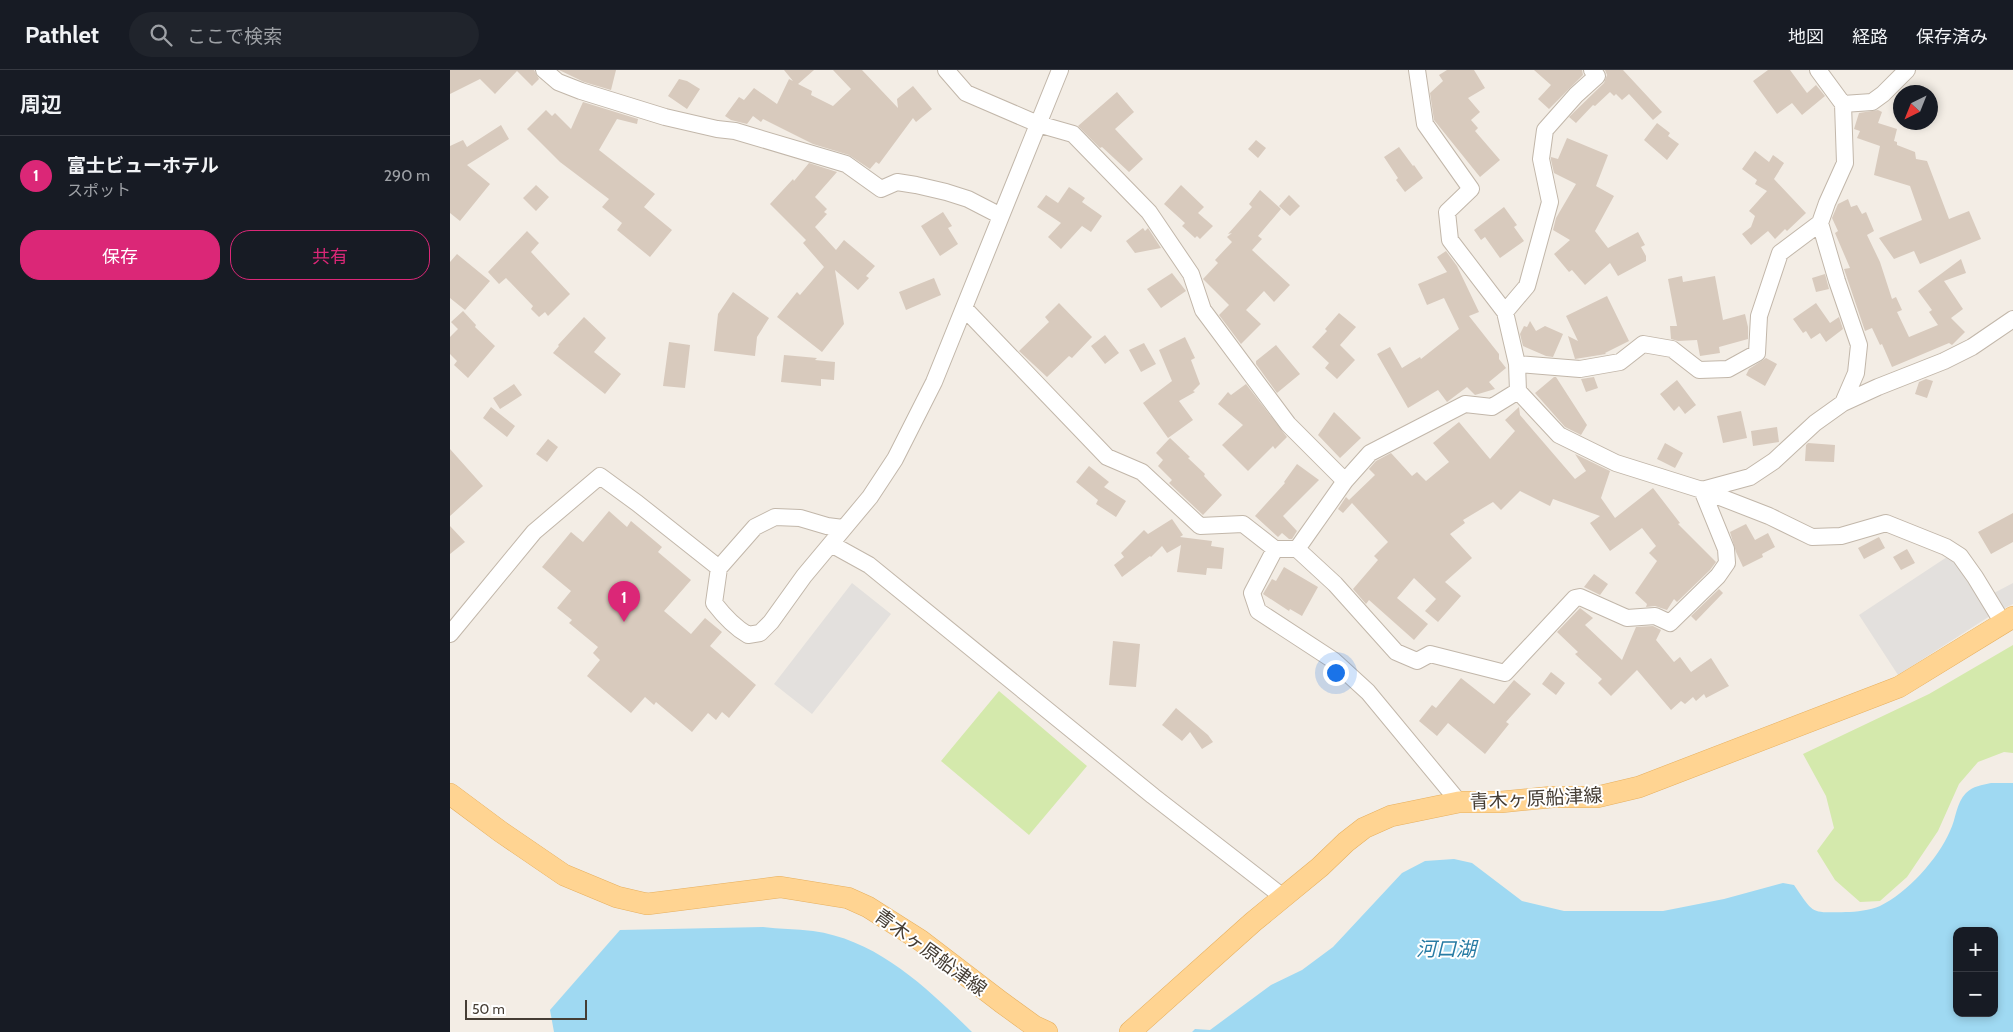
<!DOCTYPE html>
<html lang="ja">
<head>
<meta charset="utf-8">
<style>
  :root { --surface:#171b24; --page:#20242c; --text:#f1f3f6; --muted:#9ea1a6; --line:#363941; --accent:#db2777 }
  body { margin:0; font-family:Cabin,"Noto Sans JP",sans-serif; background:var(--page); color:var(--text) }
  .controls { position:absolute; right:15px; bottom:15px; display:grid; overflow:hidden; border-radius:10px; box-shadow:0 2px 8px #0003 }
  .controls button { width:45px; height:45px; display:grid; place-items:center; padding:0; border:0; border-bottom:1px solid var(--line); background:var(--surface); color:var(--text); font:25px sans-serif }
  .compass { position:absolute; left:1443px; top:15px; width:45px; height:45px; border-radius:50%; background:var(--surface); box-shadow:0 2px 8px #0003; rotate:223deg }
  .scale { position:absolute; left:15px; bottom:12px; width:122px; box-sizing:border-box; padding-left:5px; border:2px solid #453d34; border-top:0; font-size:14px; line-height:18px; white-space:nowrap; color:#453d34; -webkit-text-stroke:4px #fff; paint-order:stroke }
  .you { position:absolute; left:885px; top:602px; width:18px; height:18px; margin:-12px; border:4px solid #fff; border-radius:50%; background:#1a73e8; box-shadow:0 0 0 8px #1a73e833 }
  .badge { display:grid; place-items:center; width:32px; height:32px; border-radius:50%; background:var(--accent); color:#fff; font-size:16px; font-weight:700 }
  .pin { position:absolute; translate:-50% -41px; filter:drop-shadow(0 1px 2px #0008) }
  .pin::after { content:''; position:absolute; top:26px; width:18px; height:15px; background:inherit; clip-path:polygon(0 0,100% 0,50% 100%) }
  .list { margin:0; padding:0; list-style:none }
  h2 { display:flex; justify-content:space-between; align-items:center; height:65px; margin:0; padding:0 20px; font-size:21px }
  h2 small { font-size:16px; font-weight:400; color:var(--muted) }
  .list li { display:grid; grid-template-columns:32px 1fr auto; gap:15px; align-items:center; box-sizing:border-box; height:80px; padding:0 20px; border-top:1px solid var(--line) }
  .list b { display:block; font-size:19px; white-space:nowrap }
  .list p { margin:0; font-size:16px; white-space:nowrap; color:var(--muted) }
  .list em { font-size:16px; font-style:normal; color:var(--muted) }
  .actions { display:flex; gap:10px; padding:15px 20px }
  .actions a { flex:1; padding:11px 0; border:1px solid var(--accent); border-radius:20px; text-align:center; font-size:18px; color:var(--accent) }
  .actions .main { background:var(--accent); color:#fff }
  .icon { flex:none; width:28px; height:28px; fill:none; stroke:currentColor; stroke-width:2; stroke-linecap:round; stroke-linejoin:round }
  .map { position:relative; flex:none; width:1563px; height:962px; overflow:hidden }
  header { display:flex; align-items:center; gap:30px; box-sizing:border-box; height:70px; padding:0 25px; background:var(--surface); border-bottom:1px solid var(--line) }
  header strong { font-size:24px }
  nav { display:flex; gap:28px; margin-inline-start:auto; font-size:18px }
  .search { width:350px; height:45px; background:var(--page); display:flex; align-items:center; gap:12px; box-sizing:border-box; padding:0 18px; border-radius:28px; color:var(--muted); font-size:19px }
  main { display:flex }
  aside { flex:1; background:var(--surface) }
  .map>svg:first-child { display:block }
  .green { fill:#d4e9ac }
  .parking { fill:#e3e0dd }
  .water { fill:#9fd9f2; fill-rule:evenodd }
  .building { fill:#d8cabd }
  .lines { fill:none; stroke-linecap:round; stroke-linejoin:round }
  .minor-casing { stroke:#c2b7aa; stroke-width:18 }
  .major-casing { stroke:#e7b05f; stroke-width:22 }
  .minor { stroke:#fff; stroke-width:16 }
  .major { stroke:#ffd492; stroke-width:21 }
  .labels { text-anchor:middle; stroke-width:4; stroke-linejoin:round; paint-order:stroke }
  .street-label { font-size:19px; fill:#453d34; stroke:#fff }
  .water-label { font-size:20px; font-style:italic; fill:#287ca4; stroke:#fff }
</style>
</head>
<body>
<header>
<strong>Pathlet</strong>
<div class="search"><svg class="icon" aria-label="search" viewBox="0 0 24 24"><circle cx="10" cy="10" r="6"/><path d="M15 15l6 6"/></svg>ここで検索</div>
<nav><a>地図</a><a>経路</a><a>保存済み</a></nav>
</header>
<main>
<aside>
<h2>周辺<small></small></h2>
<ul class="list">
<li><span class="badge">1</span><div><b>富士ビューホテル</b><p>スポット</p></div><em>290 m</em></li>
</ul>
<div class="actions"><a class="main">保存</a><a>共有</a></div>
</aside>
<div class="map">
<svg width="1563" height="962" viewBox="0 0 1563 962">
  <rect width="100%" height="100%" fill="#f3ede5"/>
  <!-- green -->
  <path class="green" d="M1563,575V683L1554,682L1528,692L1509,714L1488,761L1457,807L1430,831L1410,832L1385,810L1367,781L1384,758L1376,726L1353,684L1479,624Z
    M549,621L637,696L579,765L491,691Z"/>
  <!-- parking -->
  <path class="parking" d="M1500,485L1540,546L1448,605L1409,545Z
    M402,513L441,544L362,644L324,614Z
    M1563,513V534L1551,540L1544,523Z"/>
  <!-- water -->
  <path class="water" d="M1541,713H1563V962H742L745,959L760,960L821,915L852,900L883,877L952,803L975,791L1004,789L1022,793L1072,831L1114,841H1213L1274,829L1333,813L1344,815C1364,844 1360,843 1396,842C1406,842 1420,840 1430,836C1457,823 1488,789 1500,761C1506,749 1506,733 1516,723C1523,716 1532,715 1541,713ZM1507,861H1544V943H1507Z
    M313,857C329,859 346,859 363,861C428,870 477,918 522,962H104L100,940L170,860Z"/>
  <!-- building -->
  <path class="building" d="M0,0H84L89,9L82,16L67,1L45,24L30,9L0,24Z
    M109,0H166L161,20L134,12Z
    M334,0H364L348,14L362,21L361,25L383,36L401,19L383,0H412L448,38L447,29L463,16L482,39L466,52L463,48L429,94L426,92L420,99L399,85L363,74L313,49L311,52L303,46L297,54L281,50L275,46L289,27L294,30L304,18L327,34L339,9L343,11Z
    M997,0H1024L1035,18L1018,28L1030,42L1021,50L1028,58L1025,61L1050,90L1030,107L984,50L980,23L993,11L989,5Z
    M1084,0H1132L1133,5L1099,39L1088,29L1101,15Z
    M1155,0H1173L1212,42L1203,50L1179,24L1172,30L1166,24L1164,26L1160,22L1145,36L1143,35L1126,53L1119,47L1154,13L1157,5Z
    M1318,0H1340L1357,23L1366,15L1375,26L1352,45L1342,33L1327,44L1303,11Z
    M229,9L237,11L250,19L237,39L218,26Z
    M667,22L684,42L665,59L693,89L679,102L652,77L650,78L628,56Z
    M133,32L188,49L187,54L167,49L149,80L205,124L194,137L222,160L200,187L167,160L172,153L152,137L159,129L110,92L77,59L96,40L102,46L105,43L121,59Z
    M1428,40L1432,42L1428,53L1447,59L1444,71L1447,72V75L1465,82L1466,89L1477,91L1499,149L1519,141L1531,169L1470,194L1464,181L1444,189L1429,168L1472,150L1460,116L1424,105L1430,76L1407,68L1410,61L1404,59L1409,43Z
    M1207,53L1220,63L1218,66L1229,74L1217,90L1194,70Z
    M51,55L59,69L17,95L40,114L10,151L0,143V76L13,70L17,77Z
    M1117,68L1158,85L1146,116L1164,126L1145,161L1158,178L1188,162L1195,175L1191,177L1196,186V191L1168,206L1160,193L1135,215L1122,200L1119,202L1104,184L1120,170L1103,160L1106,148L1126,114L1104,103L1101,90V87L1108,89Z
    M806,70L816,78L808,88L798,79Z
    M949,77L963,96L964,95L973,108L955,122L946,110L948,108L934,87Z
    M1305,81L1319,92L1323,85L1334,93L1324,109L1356,143L1337,161L1335,159L1325,169L1318,161L1301,175L1292,164L1301,157L1305,146L1299,141L1317,121L1305,114L1307,110L1292,99Z
    M359,93L387,102L365,127L377,139L374,142L377,144L365,157L386,180L394,170L425,196L416,206L419,208L408,220L385,200L394,254L372,282L327,247L347,222L350,225L374,197L353,173L356,170L320,134L343,109L344,111Z
    M86,115L99,127L86,141L73,128Z
    M731,115L754,137L748,143L763,156L750,169L747,166L745,168L732,156L735,153L714,134Z
    M619,117L635,128L632,132L652,146L641,162L632,156L611,179L598,167L611,153L587,137L596,125L608,133Z
    M810,120L831,139L808,166L812,169L802,180L840,215L824,232L814,221L796,240L811,254L791,274L769,245L779,235L753,209L768,193L765,190L782,172L777,167L782,163L778,164L802,137L799,134Z
    M839,125L850,136L840,146L829,136Z
    M1398,129L1401,137L1407,135L1412,144L1416,142L1424,161L1417,165L1430,192L1442,229L1446,227L1452,240L1447,242L1459,267L1488,255L1479,242L1482,240L1468,221L1511,189L1516,203L1494,211L1513,239L1501,248L1515,262L1502,275L1499,273L1442,297L1432,274L1430,275L1422,258L1415,261L1394,199L1400,198L1385,163L1388,161L1382,148L1388,134Z
    M1054,137L1067,155L1064,157L1074,171L1050,188L1035,167L1031,170L1024,160Z
    M493,142L502,156L498,158L508,174L490,186L471,156Z
    M693,158L695,161L698,158L711,178L685,183L676,171Z
    M77,161L89,173L81,182L120,224L98,246L95,242L89,247L81,239L83,236L56,208L49,214L38,202Z
    M996,181L1007,196L1029,242L1019,246L1049,284V289L1056,298L1039,312L1045,319L1025,325L1017,317L997,332L988,320L958,338L927,284L940,277L952,298L970,287L971,289L1009,259L994,228L977,235L968,214L997,202L987,187Z
    M7,184L40,211L15,240L0,228V192Z
    M722,203L736,221L711,238L697,219Z
    M1375,204L1379,219L1366,222L1362,208Z
    M1232,206L1233,212L1265,206L1273,250L1295,244L1298,257V269L1269,277L1270,283L1250,286L1247,270L1228,271L1221,269L1220,256H1227L1218,209Z
    M484,208L491,225L456,240L449,222Z
    M283,222L319,248L307,267L305,286L264,281L268,244Z
    M1157,226L1179,271L1155,283L1156,284L1125,289L1118,266L1128,271L1116,246Z
    M609,233L642,267L622,288L619,286L597,307L569,281L599,252L595,247Z
    M1366,233L1380,253L1389,247L1393,259L1376,272L1370,263L1361,269L1356,261L1353,263L1343,249Z
    M13,241L26,255L25,257L45,276L18,308L4,295L7,291L0,284V267L8,259L1,252Z
    M889,243L906,257L890,275L905,290L887,309L875,298L879,293L862,277L877,261L875,259Z
    M134,247L156,268L144,282L171,304L155,324L103,283L109,276L108,275Z
    M1080,251L1086,261L1095,256L1113,264L1103,287L1096,286L1073,276L1070,264L1074,256L1077,257Z
    M655,265L669,283L655,294L641,276Z
    M735,267L745,288L741,290L750,314L743,321L745,322L729,331L743,350L718,368L693,333L722,311L709,280Z
    M219,272L240,275L235,318L213,316Z
    M694,273L706,294L691,302L679,280Z
    M826,275L850,304L827,323L806,294V291Z
    M334,285L367,288L365,290L385,292L384,310L371,309V316L331,312Z
    M1316,288L1327,294L1315,316L1296,305L1299,299Z
    M1104,307H1106L1137,355L1131,365L1115,357L1085,323Z
    M1144,307L1148,318L1136,322L1131,309Z
    M1476,309L1483,311L1477,328L1465,324L1469,312Z
    M1227,310L1246,335L1235,344L1229,336L1224,341L1210,324Z
    M64,314L72,325L50,339L43,328Z
    M796,314L837,367L825,379L823,376L798,401L772,375L793,355L768,334L778,322L781,325Z
    M41,337L65,356L57,367L33,348Z
    M1069,337L1070,345L1125,409L1136,401L1125,384L1160,401L1151,428L1165,448L1203,418L1230,453L1228,454L1266,492L1260,500L1227,532L1224,529L1217,540L1205,536L1196,537L1197,534L1185,523L1207,491L1199,483L1206,476L1192,458L1160,481L1140,453L1150,446L1103,429L1100,436L1070,421L1051,440L1043,432L1013,450L1015,453L1000,464L1022,488L995,512L1011,526L988,552L975,541L986,529L964,508L947,528L978,554L964,570L919,530L916,534L903,519L928,490L924,486L938,472L902,433L893,443L888,439L896,427L902,433L899,430L925,405L919,399L926,391L941,383L962,406L967,402L976,411L999,392L983,373L1009,352L1040,389L1065,361L1055,350Z
    M1291,341L1297,368L1273,373L1267,346Z
    M884,342L911,368L890,388L868,365Z
    M1327,357L1329,372L1303,376L1301,361Z
    M720,368L740,387L738,388L755,404L754,406L772,425L753,445L719,413L722,410L708,396L713,390L706,383Z
    M98,369L108,377L97,392L86,384Z
    M1215,373L1233,383L1225,398L1207,389Z
    M1358,373L1385,375L1384,392L1355,391L1356,375Z
    M0,379L33,416L0,446Z
    M847,394L869,410L833,446L847,461L842,469H839L832,463L828,467L805,446L835,413L834,412Z
    M639,396L659,412L654,417L676,431L666,447L646,434L648,430L626,412Z
    M159,441L177,457L181,451L212,477L208,482L241,510L214,541L241,564L255,548L272,562L260,576L306,615L279,648L272,642L266,650L258,643L242,662L206,632L204,635L195,627L181,643L137,606L150,590L143,583L148,577L119,553L122,550L107,538L121,521L92,497L121,462L133,472Z
    M1563,443V472L1541,484L1528,462Z
    M722,449L733,465L730,467L762,471L761,476L774,478L772,499L757,498L756,505L727,502L731,475L717,483L712,476L701,487L700,486L672,507L664,495L674,487L671,483L694,460L698,464Z
    M1296,454L1305,470L1318,463L1325,477L1312,484L1313,487L1293,497L1286,482L1280,462Z
    M0,456L15,472L0,484Z
    M1429,467L1435,478L1414,489L1408,478Z
    M1457,479L1465,493L1451,500L1443,487Z
    M834,497L868,517L852,546L840,539L839,541L813,524L822,509L826,511Z
    M1144,504L1158,514L1150,525L1134,517Z
    M1269,519L1273,523L1246,551L1241,546Z
    M1130,538L1143,548L1135,555L1172,590L1186,557L1203,556L1211,560L1206,570L1224,592L1230,587L1241,602L1261,588L1279,616L1256,628L1254,624L1246,631L1243,627L1235,634L1231,631L1221,640L1187,600L1161,626L1148,613L1152,609L1125,584L1128,582L1107,562Z
    M663,571L690,574L686,617L659,615Z
    M1101,602L1115,613L1106,625L1092,614Z
    M1011,608L1044,634L1064,610L1081,624L1056,652L1059,654L1035,684L998,653L987,666L969,651L982,635L986,638Z
    M726,638L758,665L763,672L752,679L740,662L732,671L712,655Z"/>
  <g class="lines">
    <!-- minor casing -->
    <g class="minor-casing">
      <path id="minor" d="M94,0L108,12L131,21L215,47L267,59L285,61L396,94L431,119L447,112L466,115L496,122L518,129L551,146
        M496,0L516,23L588,54L623,64L699,142L741,204L753,240L838,354L895,411
        M967,0L975,54L1021,119L997,142L1000,170L1055,242
        M1393,34L1422,32L1433,24L1457,0
        M1370,153L1387,211L1409,275L1406,303L1393,333
        M515,239L657,387L692,402L750,456L793,454L825,479
        M1067,294L1130,299L1170,292L1193,274L1222,279L1249,300L1278,299L1307,283L1309,246L1330,183L1370,153L1377,133L1395,93L1393,34L1368,0
        M1068,321L1109,365L1166,393L1252,420L1319,446L1362,467L1391,466L1436,453L1496,477L1510,486L1525,507L1553,553
        M393,458L377,456L350,448L325,447L305,457L269,498L264,533C274,546 284,557 298,565L310,563L321,552L354,506L420,427L445,389L484,312L610,0
        M381,474L419,495L703,726L833,827
        M847,479L885,514L946,582L967,591L980,584L1055,603L1125,528L1130,527L1177,548L1205,546L1220,553L1268,506L1277,493L1276,479L1252,420L1300,407L1324,391L1365,353L1393,333L1428,317L1494,291L1522,277L1563,249
        M0,564L84,462L150,406L187,433L269,498
        M1009,732L918,622L883,590L808,541L802,523L825,479H847L895,411L920,383L1015,334L1042,337L1068,321L1067,294L1055,242L1077,216L1100,132L1091,89L1095,60L1126,25L1147,6L1142,0"/>
    </g>
    <!-- major casing -->
    <g class="major-casing">
      <path id="major" d="M0,724L51,762L114,805L167,827L197,834L330,817L398,828L418,837L470,870L551,932L584,956L597,962
        M680,962L803,852L870,797L896,772L914,758L941,746L1009,732H1051L1102,727H1147L1189,717L1449,617L1563,547"/>
    </g>
    <!-- minor -->
    <use href="#minor" class="minor"/>
    <!-- major -->
    <use href="#major" class="major"/>
  </g>
  <g class="labels">
    <!-- street labels -->
    <g class="street-label">
      <text transform="translate(1086 728) rotate(-3)" y="7">青木ヶ原船津線</text>
      <text transform="translate(481 882) rotate(36)" y="7">青木ヶ原船津線</text>
    </g>
    <!-- water labels -->
    <g class="water-label">
      <text x="996" y="886">河口湖</text>
    </g>
  </g>
</svg>
<div class="controls">
<button>+</button>
<button>−</button>
</div>
<svg class="compass" viewBox="-18 -18 36 36"><path d="M0-13l5 13h-10z" fill="#e53935"/><path d="M0 13l5-13h-10z" fill="#9ea1a6"/></svg>
<div class="scale">50 m</div>
<div class="you"></div>
<div class="pin badge" style="left:174px;top:552px">1</div>
</div>
</main>
</body>
</html>
